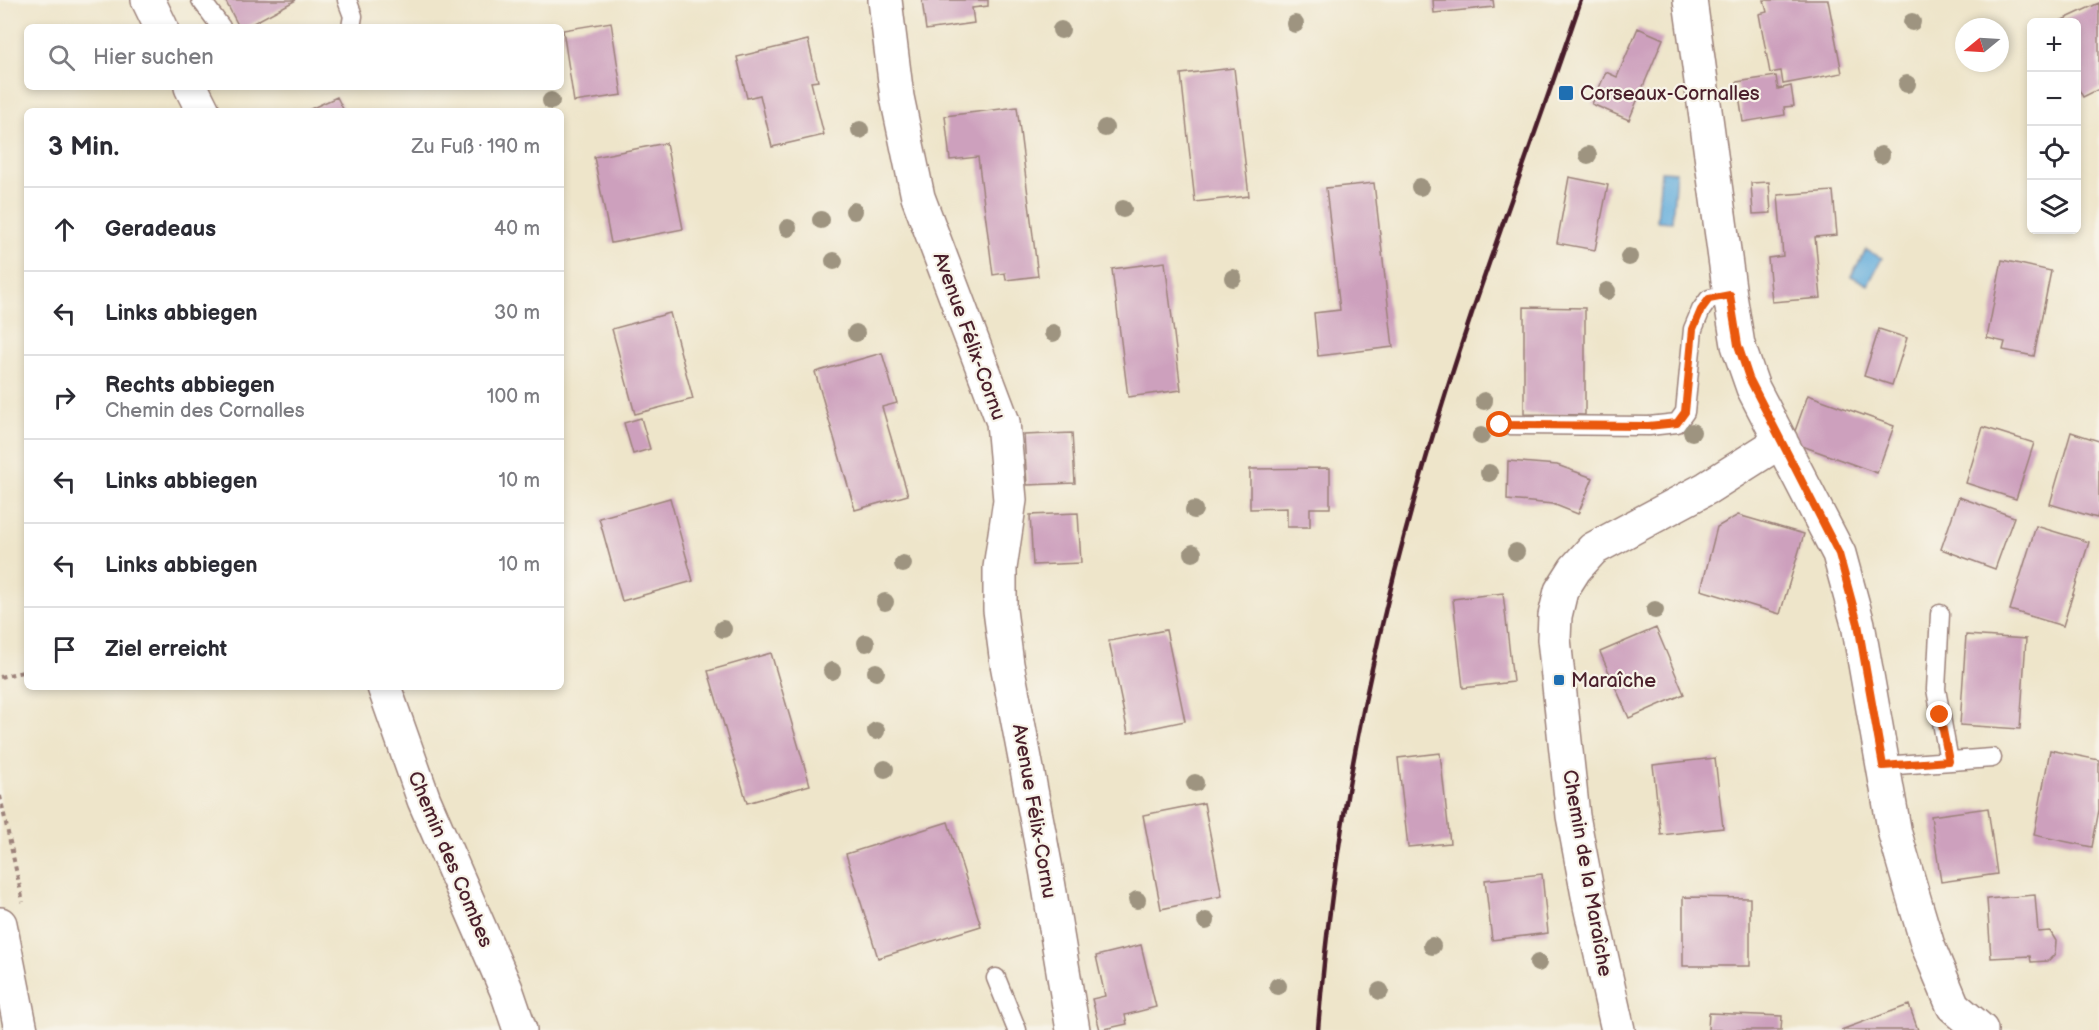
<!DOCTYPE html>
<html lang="de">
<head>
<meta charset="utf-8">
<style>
  :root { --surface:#fff; --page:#f7f7f7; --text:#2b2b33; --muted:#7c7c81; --line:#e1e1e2 }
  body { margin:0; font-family:"Balsamiq Sans",sans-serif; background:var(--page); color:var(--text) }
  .controls { position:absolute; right:18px; top:18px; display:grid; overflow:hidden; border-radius:9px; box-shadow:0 3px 9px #0003 }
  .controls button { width:54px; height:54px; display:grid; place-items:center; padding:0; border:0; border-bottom:2px solid var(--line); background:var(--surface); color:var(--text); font:30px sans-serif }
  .compass { position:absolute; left:1955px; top:18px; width:54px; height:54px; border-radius:50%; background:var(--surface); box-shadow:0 3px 9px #0003; rotate:252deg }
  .stop { position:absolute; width:18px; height:18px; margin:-14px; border:4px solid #ea580c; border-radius:50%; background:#fff }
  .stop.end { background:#ea580c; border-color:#fff; box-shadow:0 2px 6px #0008 }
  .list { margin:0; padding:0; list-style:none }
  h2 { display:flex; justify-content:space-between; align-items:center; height:78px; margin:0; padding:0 24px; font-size:26px }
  h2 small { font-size:20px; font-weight:400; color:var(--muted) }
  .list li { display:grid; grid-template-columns:39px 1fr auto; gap:18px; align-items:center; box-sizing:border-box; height:84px; padding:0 24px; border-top:2px solid var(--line) }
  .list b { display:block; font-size:22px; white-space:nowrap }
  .list p { margin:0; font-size:20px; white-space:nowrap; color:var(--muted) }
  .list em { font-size:20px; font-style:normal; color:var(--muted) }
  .icon { flex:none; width:33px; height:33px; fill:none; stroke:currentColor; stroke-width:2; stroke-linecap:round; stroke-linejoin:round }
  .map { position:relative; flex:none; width:2099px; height:1030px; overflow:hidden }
  .search { position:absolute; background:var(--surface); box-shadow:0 3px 9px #0003; left:24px; top:24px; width:540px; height:66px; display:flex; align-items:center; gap:15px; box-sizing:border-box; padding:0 21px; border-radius:9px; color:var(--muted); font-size:22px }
  .panel { position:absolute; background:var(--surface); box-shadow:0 3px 9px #0003; left:24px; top:108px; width:540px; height:582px; border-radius:9px }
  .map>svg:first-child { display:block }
  .water { fill:#65aedc; stroke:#586684; stroke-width:1.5 }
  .building { fill:#cda0bd }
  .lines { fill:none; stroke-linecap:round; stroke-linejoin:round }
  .service-casing { stroke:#9c827a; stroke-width:21 }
  .minor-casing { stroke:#9c827a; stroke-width:36 }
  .motorway-casing { stroke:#9c827a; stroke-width:36 }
  .path { stroke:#9c827a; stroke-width:4; stroke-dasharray:4.5 4.5; stroke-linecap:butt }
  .service { stroke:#fff; stroke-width:18 }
  .minor { stroke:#fff; stroke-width:33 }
  .motorway { stroke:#fff; stroke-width:33 }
  .rail { stroke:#4a1f2b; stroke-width:4.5 }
  .tree { fill:#9e9480 }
  .route { stroke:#ea580c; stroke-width:8 }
  .poi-dot { fill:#1f6fb2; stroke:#f7f3e8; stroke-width:2 }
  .labels { text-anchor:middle; stroke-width:4.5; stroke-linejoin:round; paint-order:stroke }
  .poi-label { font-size:20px; fill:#4a1f2b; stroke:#f7f3e8; text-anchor:start }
  .street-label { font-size:20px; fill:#4a1f2b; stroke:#f7f3e8 }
</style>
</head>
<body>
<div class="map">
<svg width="2099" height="1030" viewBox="0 0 2099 1030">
  <rect width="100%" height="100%" fill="#f7f3e8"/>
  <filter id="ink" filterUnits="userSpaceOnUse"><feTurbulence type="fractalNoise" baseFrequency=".0167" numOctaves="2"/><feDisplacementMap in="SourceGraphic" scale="12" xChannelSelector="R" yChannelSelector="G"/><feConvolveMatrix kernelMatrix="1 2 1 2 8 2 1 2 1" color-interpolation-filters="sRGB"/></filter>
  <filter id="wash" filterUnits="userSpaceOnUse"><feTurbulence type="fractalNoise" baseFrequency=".008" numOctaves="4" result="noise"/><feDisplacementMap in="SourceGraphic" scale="24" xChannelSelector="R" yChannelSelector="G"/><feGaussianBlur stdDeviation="1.35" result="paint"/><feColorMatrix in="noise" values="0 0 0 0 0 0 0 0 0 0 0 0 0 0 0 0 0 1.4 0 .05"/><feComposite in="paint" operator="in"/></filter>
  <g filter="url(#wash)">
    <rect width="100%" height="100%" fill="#eee5ca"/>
    <!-- water -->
    <path class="water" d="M1661,171L1676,172L1672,222L1657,221Z
      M1866,250L1882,258L1868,285L1851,276Z"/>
    <g id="blocks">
      <!-- building -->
      <path class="building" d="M225,0H296L246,27H239Z
        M922,0H988V6L972,8L974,23L926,30Z
        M1433,0H1493L1494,7L1434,13Z
        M1764,0H1828L1842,73L1783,84L1781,71L1770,73L1759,14L1767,12Z
        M2099,3V89L2083,97L2076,84V22H2058Z
        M611,22L622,95L574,102L563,30Z
        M1638,28L1663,39L1629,120L1592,104L1606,72L1617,77Z
        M808,40L818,81L811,82L824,135L772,147L760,95L747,98L737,57Z
        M1234,68L1249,196L1195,202L1181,74Z
        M1776,76L1778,89L1791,86L1794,106L1784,107L1785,115L1743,122L1737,82Z
        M337,97L344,111H306Z
        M1017,107L1038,276L1006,280L1005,273L993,275L978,157L950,160L945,116Z
        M666,143L683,229L611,243L594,157Z
        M1569,177L1608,185L1595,250L1557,243Z
        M1769,182L1771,213L1753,214L1751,183Z
        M1374,183L1393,347L1318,356L1314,313L1340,310L1326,188Z
        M1833,191L1837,235L1815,237L1821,298L1772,302L1768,258L1783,256L1778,195Z
        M2002,260L2051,271L2034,356L2003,350L2005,342L1987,338Z
        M1165,262L1181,390L1128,397L1112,269Z
        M1524,307L1585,308V415L1524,414Z
        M670,313L693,399L635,414L612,329Z
        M1879,329L1907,338L1892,385L1864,376Z
        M882,353L897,403L882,407L908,495L855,510L815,372Z
        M1808,395L1894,426L1877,473L1791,442Z
        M641,418L650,449L633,454L624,423Z
        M1983,427L2034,443L2016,499L1966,483Z
        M2071,432L2099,441V511L2097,518L2050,504Z
        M1072,433L1075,483L1027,485L1024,435Z
        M1508,461L1557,465L1593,478L1578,514L1553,504L1507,500Z
        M1330,468V508H1310V527H1287V508L1250,509V469Z
        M1959,497L2014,517L1995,569L1941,549Z
        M670,498L693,581L622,601L599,518Z
        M1078,513L1081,563L1033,565L1030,515Z
        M1738,515L1804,534L1780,614L1701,590L1717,527Z
        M2036,526L2089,542L2063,626L2010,610Z
        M1503,593L1513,682L1463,688L1453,599Z
        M1656,628L1684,694L1629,718L1600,652Z
        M1166,630L1185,721L1128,733L1109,641Z
        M1966,635L2026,639L2020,729L1960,725Z
        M771,653L810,785L747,803L708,671Z
        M2050,750L2099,760V810L2092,847L2034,835Z
        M1440,753L1450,843L1408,847L1398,758Z
        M1715,758L1723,828L1661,835L1653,765Z
        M1204,803L1222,896L1161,909L1143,815Z
        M1988,808L1997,874L1941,882L1931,816Z
        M948,822L981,926L878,958L846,854Z
        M1542,874L1548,933L1492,940L1485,880Z
        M2035,895L2038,932L2050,931L2056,941L2055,954L2048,961L2031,962L2030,956L1991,958L1987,899Z
        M1683,897L1750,898V966H1683Z
        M1141,945L1156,1007L1125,1015L1127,1024L1100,1030L1092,999L1105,996L1096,956Z
        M1909,1005L1918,1030H1841Z
        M1709,1013L1782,1016L1781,1030H1708Z"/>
    </g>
  </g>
  <g filter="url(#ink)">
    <use href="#blocks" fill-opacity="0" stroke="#9c827a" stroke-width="1.5"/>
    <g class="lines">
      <!-- service casing -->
      <g class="service-casing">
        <path id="service" d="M201,0L221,27
          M347,0L353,16L351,27
          M1500,425L1649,426L1677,423L1685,412L1693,329L1701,310L1709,299L1730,295
          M1940,614L1936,689L1949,761
          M1883,766L1992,758
          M996,978L1017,1030"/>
      </g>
      <!-- minor casing -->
      <g class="minor-casing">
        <path id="minor" d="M148,0L161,27
          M885,0L897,97L918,197L1003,422L1010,500L1000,568V610L1007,664L1046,869L1073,1030
          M1690,0L1730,295L1738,345L1753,388L1839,554L1858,624L1895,834L1914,899L1928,946L1953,1006L1981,1030
          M191,87L203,111
          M384,687L424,800L506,989L520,1030
          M1618,1030L1590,906L1573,816L1554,639L1555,616L1561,591L1575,569L1593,549L1707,488L1781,441"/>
      </g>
      <!-- motorway casing -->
      <g class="motorway-casing">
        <path id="motorway" d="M0,924L21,1030"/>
      </g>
      <!-- path -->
      <path class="path" d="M0,677L27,671
        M0,796L23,902"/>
      <!-- service -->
      <use href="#service" class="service"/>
      <!-- minor -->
      <use href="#minor" class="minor"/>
      <!-- motorway -->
      <use href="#motorway" class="motorway"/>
      <!-- rail -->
      <path class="rail" d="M1318,1030C1332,845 1368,661 1419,483C1465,319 1527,160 1581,0"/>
    </g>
    <!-- trees -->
    <g class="tree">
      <circle cx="1912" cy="22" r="9"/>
      <circle cx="1295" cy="24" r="9"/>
      <circle cx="1061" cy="30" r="9"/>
      <circle cx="1907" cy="84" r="9"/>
      <circle cx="551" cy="101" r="9"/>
      <circle cx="1105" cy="128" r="9"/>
      <circle cx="860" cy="130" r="9"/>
      <circle cx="1588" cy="155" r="9"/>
      <circle cx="1881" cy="155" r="9"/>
      <circle cx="1420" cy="187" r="9"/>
      <circle cx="1123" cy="209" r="9"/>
      <circle cx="854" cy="211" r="9"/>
      <circle cx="821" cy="220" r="9"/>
      <circle cx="788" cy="228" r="9"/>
      <circle cx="1629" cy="257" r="9"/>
      <circle cx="834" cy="261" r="9"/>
      <circle cx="1233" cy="278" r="9"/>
      <circle cx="1607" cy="291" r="9"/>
      <circle cx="856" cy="333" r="9"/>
      <circle cx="1053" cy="333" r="9"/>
      <circle cx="1484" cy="401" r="9"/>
      <circle cx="1692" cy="432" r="9"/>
      <circle cx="1481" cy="436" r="9"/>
      <circle cx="1489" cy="473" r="9"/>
      <circle cx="1194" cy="510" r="9"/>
      <circle cx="1516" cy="552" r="9"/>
      <circle cx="1193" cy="553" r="9"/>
      <circle cx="903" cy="564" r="9"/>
      <circle cx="885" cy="602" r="9"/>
      <circle cx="1655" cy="610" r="9"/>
      <circle cx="723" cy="629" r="9"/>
      <circle cx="866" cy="643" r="9"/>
      <circle cx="832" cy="671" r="9"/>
      <circle cx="876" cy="672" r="9"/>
      <circle cx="876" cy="731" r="9"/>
      <circle cx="885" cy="769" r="9"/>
      <circle cx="1195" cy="783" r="9"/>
      <circle cx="1137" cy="900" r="9"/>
      <circle cx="1206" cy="921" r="9"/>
      <circle cx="1432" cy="946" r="9"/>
      <circle cx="1538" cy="963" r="9"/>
      <circle cx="1278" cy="986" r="9"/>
      <circle cx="1380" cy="991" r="9"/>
    </g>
  </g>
  <g class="lines" filter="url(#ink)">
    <!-- route -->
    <path class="route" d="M1500,425L1648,426L1677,423L1685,412L1693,329L1701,310L1709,299L1730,295L1738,345L1749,378L1839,554L1858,624L1883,766L1949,761L1940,715"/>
  </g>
  <!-- markers -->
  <g class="poi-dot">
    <rect x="1558" y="85" width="16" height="16" rx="3"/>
    <rect x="1553" y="674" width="12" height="12" rx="3"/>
  </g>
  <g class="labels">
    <!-- poi labels -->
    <g class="poi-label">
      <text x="1580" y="100">Corseaux-Cornalles</text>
      <text x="1571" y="687">Maraîche</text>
    </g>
    <!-- street labels -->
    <g class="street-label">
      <text transform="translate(970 336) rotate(70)" y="7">Avenue Félix-Cornu</text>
      <text transform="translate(1035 811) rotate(80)" y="7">Avenue Félix-Cornu</text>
      <text transform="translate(451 859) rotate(67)" y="7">Chemin des Combes</text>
      <text transform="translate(1588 873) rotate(80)" y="7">Chemin de la Maraîche</text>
    </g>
  </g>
</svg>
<div class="controls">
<button>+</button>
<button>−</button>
<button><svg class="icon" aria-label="locate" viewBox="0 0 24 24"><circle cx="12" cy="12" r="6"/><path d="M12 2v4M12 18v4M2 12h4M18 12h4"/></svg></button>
<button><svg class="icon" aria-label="layers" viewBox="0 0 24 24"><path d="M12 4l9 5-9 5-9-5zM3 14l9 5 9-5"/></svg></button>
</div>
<svg class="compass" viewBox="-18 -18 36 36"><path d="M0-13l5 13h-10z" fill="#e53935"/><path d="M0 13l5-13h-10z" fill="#7c7c81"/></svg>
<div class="stop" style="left:1500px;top:425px"></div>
<div class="stop end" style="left:1940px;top:715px"></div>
<div class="search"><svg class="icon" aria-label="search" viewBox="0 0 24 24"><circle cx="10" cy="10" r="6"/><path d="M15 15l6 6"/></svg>Hier suchen</div>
<section class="panel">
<h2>3 Min.<small>Zu Fuß · 190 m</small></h2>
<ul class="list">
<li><svg class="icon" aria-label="ahead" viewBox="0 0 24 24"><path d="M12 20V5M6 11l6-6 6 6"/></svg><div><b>Geradeaus</b></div><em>40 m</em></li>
<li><svg class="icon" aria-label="left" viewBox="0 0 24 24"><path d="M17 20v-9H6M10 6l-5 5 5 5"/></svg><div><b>Links abbiegen</b></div><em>30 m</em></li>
<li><svg class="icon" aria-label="right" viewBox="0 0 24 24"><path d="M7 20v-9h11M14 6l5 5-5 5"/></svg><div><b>Rechts abbiegen</b><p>Chemin des Cornalles</p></div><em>100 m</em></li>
<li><svg class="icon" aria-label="left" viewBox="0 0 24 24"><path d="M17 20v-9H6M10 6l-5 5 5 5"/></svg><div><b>Links abbiegen</b></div><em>10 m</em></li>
<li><svg class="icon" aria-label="left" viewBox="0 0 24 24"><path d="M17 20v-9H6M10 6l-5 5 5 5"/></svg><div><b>Links abbiegen</b></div><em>10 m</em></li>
<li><svg class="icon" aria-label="arrive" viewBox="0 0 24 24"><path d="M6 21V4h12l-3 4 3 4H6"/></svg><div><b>Ziel erreicht</b></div></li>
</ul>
</section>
</div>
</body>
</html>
